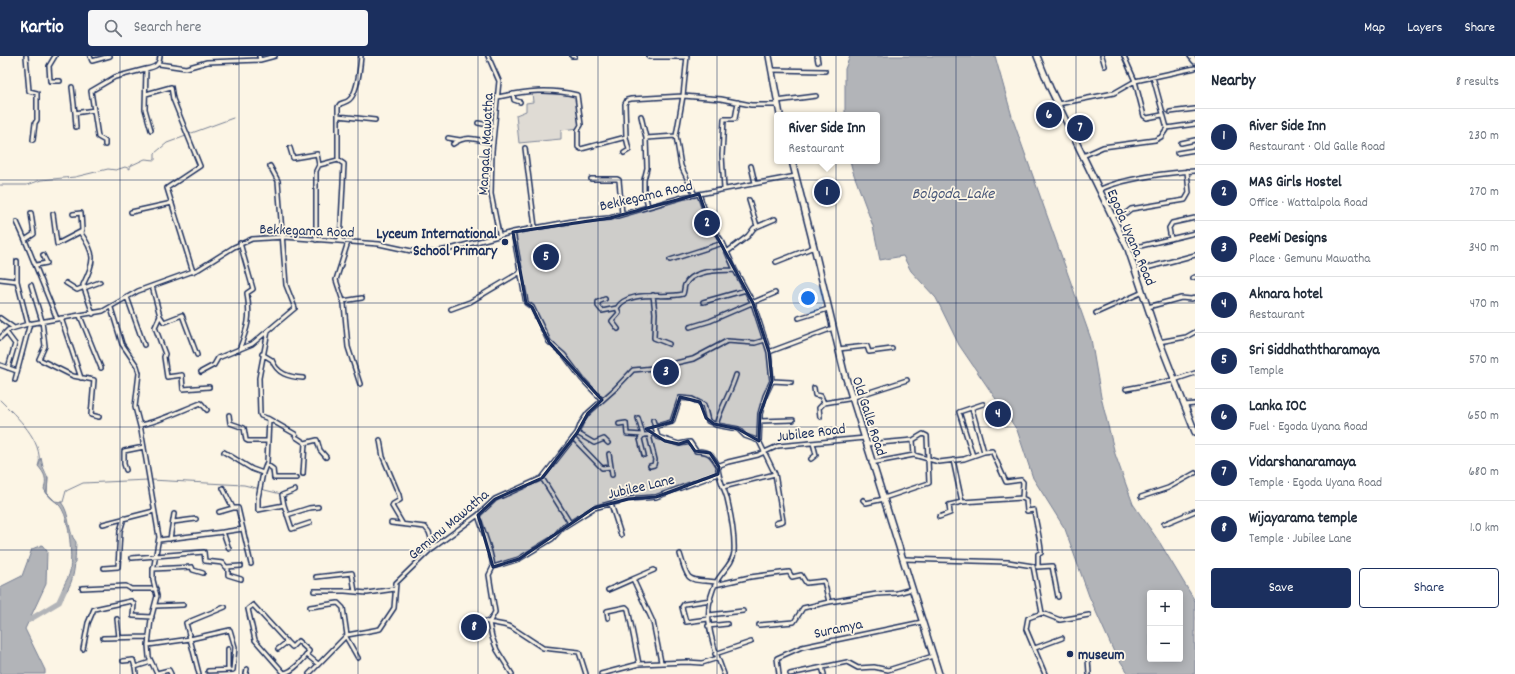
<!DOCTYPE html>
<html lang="en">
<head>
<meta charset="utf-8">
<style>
  :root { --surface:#fff; --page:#f6f6f7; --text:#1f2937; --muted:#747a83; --line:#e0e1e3; --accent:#1b2f5e }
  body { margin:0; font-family:Dekko,sans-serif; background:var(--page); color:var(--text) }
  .controls { position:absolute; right:12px; bottom:12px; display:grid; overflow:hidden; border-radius:4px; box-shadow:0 2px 10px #0003 }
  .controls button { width:36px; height:36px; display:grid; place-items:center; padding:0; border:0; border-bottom:1px solid var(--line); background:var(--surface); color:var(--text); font:20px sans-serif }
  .you { position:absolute; left:808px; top:242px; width:14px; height:14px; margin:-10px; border:3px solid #fff; border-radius:50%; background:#1a73e8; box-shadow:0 0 0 6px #1a73e833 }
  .badge { display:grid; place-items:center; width:26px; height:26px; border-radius:50%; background:var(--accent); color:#fff; font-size:13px; font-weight:700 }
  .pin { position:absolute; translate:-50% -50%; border:2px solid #fff; box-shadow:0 1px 4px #0006 }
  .popup { position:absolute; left:774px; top:56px; width:106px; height:52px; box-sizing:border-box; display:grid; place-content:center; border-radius:4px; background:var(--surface); filter:drop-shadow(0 1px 3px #0005); font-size:13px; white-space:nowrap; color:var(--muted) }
  .popup b { font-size:15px; color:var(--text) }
  .popup::after { content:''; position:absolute; left:50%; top:100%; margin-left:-8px; border:8px solid transparent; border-top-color:var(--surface) }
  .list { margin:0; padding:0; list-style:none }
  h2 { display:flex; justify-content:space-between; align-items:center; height:52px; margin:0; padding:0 16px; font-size:17px }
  h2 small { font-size:13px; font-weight:400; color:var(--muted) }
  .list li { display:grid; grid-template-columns:26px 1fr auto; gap:12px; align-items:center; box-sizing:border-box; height:56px; padding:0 16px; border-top:1px solid var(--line) }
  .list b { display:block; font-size:15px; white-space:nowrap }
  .list p { margin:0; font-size:13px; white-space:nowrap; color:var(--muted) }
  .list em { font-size:13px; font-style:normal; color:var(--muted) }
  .actions { display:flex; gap:8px; padding:12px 16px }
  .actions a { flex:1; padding:9px 0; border:1px solid var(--accent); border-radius:4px; text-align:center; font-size:14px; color:var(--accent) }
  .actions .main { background:var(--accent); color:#fff }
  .icon { flex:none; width:22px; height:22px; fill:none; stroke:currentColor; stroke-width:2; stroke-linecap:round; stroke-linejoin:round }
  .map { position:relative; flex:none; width:1195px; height:618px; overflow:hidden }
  header { display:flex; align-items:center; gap:24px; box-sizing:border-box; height:56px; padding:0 20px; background:var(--accent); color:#fff }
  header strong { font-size:19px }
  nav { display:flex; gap:22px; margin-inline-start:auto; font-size:14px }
  .search { width:280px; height:36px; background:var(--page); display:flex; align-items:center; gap:10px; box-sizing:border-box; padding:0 14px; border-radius:4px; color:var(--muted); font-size:15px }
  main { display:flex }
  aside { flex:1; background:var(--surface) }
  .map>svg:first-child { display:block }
  .green { fill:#dfdbd4; stroke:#7d8599 }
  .water { fill:#b2b4b8; stroke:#767f94; fill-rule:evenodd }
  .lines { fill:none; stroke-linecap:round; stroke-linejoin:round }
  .stream { stroke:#767f94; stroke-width:1 }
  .river { stroke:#b2b4b8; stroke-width:5.5 }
  .minor-casing { stroke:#1b2f5e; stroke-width:6 }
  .primary-casing { stroke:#1b2f5e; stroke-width:8 }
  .trunk-casing { stroke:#1b2f5e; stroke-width:8 }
  .minor { stroke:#fcf5e5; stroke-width:3 }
  .primary { stroke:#fcf5e5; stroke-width:5 }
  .trunk { stroke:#fcf5e5; stroke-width:5 }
  .marked { fill:#1b2f5e; fill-opacity:0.2; stroke:#1b2f5e; stroke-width:3; stroke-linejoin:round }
  .grid { fill:none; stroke:#1b2f5e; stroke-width:1; stroke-opacity:0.55 }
  .poi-dot { fill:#1b2f5e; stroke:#fcf5e5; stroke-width:1.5 }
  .labels { text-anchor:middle; stroke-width:3.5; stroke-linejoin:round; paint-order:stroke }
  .street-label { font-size:15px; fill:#1b2f5e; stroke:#fcf5e5 }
  .poi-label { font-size:15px; font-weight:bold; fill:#1b2f5e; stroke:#fcf5e5; text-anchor:end }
  .water-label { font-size:16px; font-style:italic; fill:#485779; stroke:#fcf5e5 }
</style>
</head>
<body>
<header>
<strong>Kartio</strong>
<div class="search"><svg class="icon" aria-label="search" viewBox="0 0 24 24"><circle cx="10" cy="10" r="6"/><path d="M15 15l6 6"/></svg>Search here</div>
<nav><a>Map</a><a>Layers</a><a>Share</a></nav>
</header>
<main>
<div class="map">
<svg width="1195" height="618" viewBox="0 0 1195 618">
  <rect width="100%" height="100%" fill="#fcf5e5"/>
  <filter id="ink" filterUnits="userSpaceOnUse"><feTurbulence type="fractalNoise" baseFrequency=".025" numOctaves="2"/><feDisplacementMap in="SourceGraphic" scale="8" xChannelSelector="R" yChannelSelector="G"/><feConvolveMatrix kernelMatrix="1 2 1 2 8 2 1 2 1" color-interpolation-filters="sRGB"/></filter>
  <g filter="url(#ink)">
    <!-- green -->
    <path class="green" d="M532,37L574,39L576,41L579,72L561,74V83L519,87L516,59L526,55V47L533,46Z"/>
    <!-- water -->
    <path class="water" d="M850,0H995L1013,64L1091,283L1101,341L1115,398L1133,448L1160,487L1195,545V618H1129L1114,596L1089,540L1065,473L1033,422L1017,374L959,289L936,242L911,215L903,200L880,204L873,170L853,116L850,105H877V59H845V13ZM1150,537H1180V603H1150Z
      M41,402L43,411L48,422L47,437L55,445L61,446C71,458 67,476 76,486C75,504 76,529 61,541C62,528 68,525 70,515C72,500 70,466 62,453C57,444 50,445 44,433C47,423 45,418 38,410Z
      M42,489L47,495L46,528L25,573L45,614V618H0V531L22,520L32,493Z"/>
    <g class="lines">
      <!-- stream -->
      <path class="stream" d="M189,78L233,62
        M0,129H27L41,124L75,121L108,113L116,114L125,111L130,113V110L145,103L155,104V97L167,87L186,80
        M0,344C17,361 43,384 39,409
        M48,421L47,437L51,441
        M151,424L244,429L281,438
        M60,446H63L66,435L83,427L148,424"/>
      <!-- river -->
      <path class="river" d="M29,564L59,546L64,535"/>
      <!-- minor casing -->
      <g class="minor-casing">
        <path id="minor" d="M26,0L29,35L37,37V64L35,67L33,84
          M55,0L49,10L50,25H60
          M90,0L92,5L110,0
          M488,0L499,25L492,95L491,138L499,178
          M572,0H575
          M687,0L683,40L676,80L681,110L695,139
          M817,0L818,6
          M1102,0L1105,10
          M1124,0L1135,25L1144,60L1147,62L1162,59
          M649,1H686
          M260,4L275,0
          M159,8L186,12L207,6L260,4L259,0
          M771,14L825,15
          M72,31L75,57L94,54
          M146,38L171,31L173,43L200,110L167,132L193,216
          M513,38L514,44L520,46
          M498,41C525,35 550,32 577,39L581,69L578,74V91L581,93L626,81L625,48L627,44L631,43L683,40L721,43L751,49H778
          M777,45L816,40
          M1058,48L1114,37L1135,25L1195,12
          M1170,56L1195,53
          M75,57L76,71
          M338,60L375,64
          M641,60L646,82
          M478,67L494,70
          M1167,72L1195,68
          M151,74L145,53L146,13C155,11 159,10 160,0
          M448,82L460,84
          M1181,87L1195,84
          M453,88C467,78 478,84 493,87
          M105,89V85L98,81L91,35L115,21L146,13
          M290,92L293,102L317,98L319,109L316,115V184
          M525,92L535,171
          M624,97L629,94L626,81
          M1177,97L1195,94
          M1083,100L1103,91L1155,84L1161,81L1167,72L1153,21
          M338,104V51L340,48C342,47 347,46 349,44C358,37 360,11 361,0
          M319,109L338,104L344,108L340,185
          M751,110L755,127
          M591,123H617L619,124L622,158
          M724,133L722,99L724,63H735L738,46
          M1099,134C1120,123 1171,116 1195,115
          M699,138L709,166L723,187L735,214L753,247L769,296L772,325L765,340L760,358L759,385L775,418L783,465L776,467
          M749,144L757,170
          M648,150L644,134V124L647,112L646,82L676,80
          M131,156L172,147
          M31,157L34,178L25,184L57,263
          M53,158L57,188L80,176C96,198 95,205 83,229L93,258
          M73,158L81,157L82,174L81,177
          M1112,160L1126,157L1131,153L1185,144L1189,137L1187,115
          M17,166L25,184
          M513,176L526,247L532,251L549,286L564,299L582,323L602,344
          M1171,183L1169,172L1172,167L1195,162
          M348,186L336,224L344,248L348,291L360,328
          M1128,193L1195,177
          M727,196L748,180L754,172L775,163
          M670,204L723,187
          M17,205V226
          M776,206L814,191
          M36,209L47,207L43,199
          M1135,215L1195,199
          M1192,222L1195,221
          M0,223L17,225L28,268
          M66,227L77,234L84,231
          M31,229L42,265L45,290L39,303L73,320L94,324L91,359L99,361
          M152,230L160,260L155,271L165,298L164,301L167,321L182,319L183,333L209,331
          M84,232L100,226
          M653,239L655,257L654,282L669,288
          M127,241L144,289
          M605,243L598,246V250L602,255L617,252
          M343,245L362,242
          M703,246L746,234
          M1148,251L1181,242L1191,243L1195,242
          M111,252L122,288L137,310L139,317L135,351L141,374L159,481L153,515V524L157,540L151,563L148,589L149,601L157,618
          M451,253L470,246L519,217
          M1096,257L1143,236
          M80,260L101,312
          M160,260L164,266L182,259L197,299
          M0,262L14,272
          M61,262L81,322
          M799,262L828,253
          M690,271L710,265L775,237
          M618,273L612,265L619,257L617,252C628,233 666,243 683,238C684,236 684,232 685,229C693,213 719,215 735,214
          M6,276L15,288L8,312
          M0,282L8,274L28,268L103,255L138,235L199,213L234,191L252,183L284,181L379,188L416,196H431L450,193L513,176L573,165L610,162L683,141L796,120
          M1159,286L1186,281L1195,276
          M838,293L867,290L869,296L892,293
          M239,294C248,271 251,262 247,237L253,233L240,187
          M769,296L833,272
          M262,298L272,304C277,318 289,321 303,322
          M0,309L17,315
          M201,316L214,309L218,302L252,288L295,252L286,229L278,125L270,110
          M15,324L30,267
          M772,325L791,326
          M814,332L815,339L821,340L824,347
          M1126,333L1174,324L1195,317
          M1185,349L1195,348
          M972,353L984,396
          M229,359L230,367L244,372L246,384L248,385H267
          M820,361L819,352L824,347L848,343L907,324
          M638,362L643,379L657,378
          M269,363L295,378L296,381L305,387L317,384L320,394L326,401
          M653,364L658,381L679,388L690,386L696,395C710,395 712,399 719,411
          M760,365L793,364
          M619,368L626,367L627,378L643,379
          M140,369C159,366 182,354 201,347L207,354
          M716,369C721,351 731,336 736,319
          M654,371L672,366L680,342L692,343L704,349L708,365L716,369L738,373L745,380L759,385
          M577,377L594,387L604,383L608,387
          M643,379L640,383L644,399
          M649,379L655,404L654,409L650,410
          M573,382L602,412L611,411L612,419
          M380,384L383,401L399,439L400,444L393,448L392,450L402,467
          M868,388L913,384L914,399
          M224,396L252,413L263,417L267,406L269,363L261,360L260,358L259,322L268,275
          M609,398L611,411
          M973,400L959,356L983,348
          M811,403L816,399L813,387
          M953,404L962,446L1022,442
          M871,407L914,399L939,406L964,403L984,396L992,395L1006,426L1021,424L1023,426L1022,442L1026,444L1027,455L1034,454C1035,463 1042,491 1041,497L1038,498V511
          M266,408L273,413L274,422H297
          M126,414L124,408V395L144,391
          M263,417L258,442V454L284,449L292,473L310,467
          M303,418L305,387
          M542,422L570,467
          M723,431L775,418
          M223,432L233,452H238L251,508
          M1141,441L1168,432L1195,417
          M884,442L929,427L927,380L923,378L913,384
          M863,444L866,447L884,443
          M611,448L621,479
          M284,449L282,439L295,434
          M219,456L233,452
          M287,459L309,452L318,451
          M478,459C483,476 491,493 493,511
          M939,461L950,457L949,449L962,446
          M173,466L196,463
          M391,467L425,471L429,476L434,491
          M103,468L154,455
          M1164,468L1195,455
          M223,476L243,473
          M170,483L174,458
          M159,484L223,476L229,493
          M680,498C689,528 687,523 716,526
          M132,502L204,496L205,505L223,507L226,511L241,510
          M904,503L1008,506L1033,510L1042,557L1028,562L1026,573L1045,618
          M228,511V519L241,523
          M1037,511L1052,510L1058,541
          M104,512L118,511L120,475L124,462
          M153,513L192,511L193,514L203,517
          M654,514L633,523L653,566L661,606
          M316,521L352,517L355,536
          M715,529L750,521L789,516L792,521L801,519L806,527L824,525L829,546L877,538L897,537L912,533
          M82,532L126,530L131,533H156
          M608,534L633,523
          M314,535H345L367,537L395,533
          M155,550L183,549
          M310,551L338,547L343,552L347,579
          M1042,557L1060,564L1089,559
          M709,559L743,555
          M608,562L607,555L626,551L628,553L639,608L687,606L702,607L718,602
          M117,563L119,581
          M708,563L686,566L682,551L684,548L711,544
          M463,567L483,565L504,569L511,571L543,592L579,596L586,618
          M759,569L794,566L803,552L829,546
          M708,570L727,568
          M346,581L358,602
          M103,582L149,581
          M148,589L190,583L230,574L235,591L233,614L208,615
          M1035,592L1062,582
          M83,593L88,567L94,553L131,545L134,548L133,560L152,561
          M278,593L287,586L292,591L298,585L309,595C305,602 293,616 284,617L255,584L248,553L253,549L287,586
          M715,598L751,586
          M307,599L318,608
          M1088,602L1089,618
          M123,605L133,604L135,611
          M822,611L824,618
          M228,614V593
          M157,617L169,614L171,618
          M136,618L135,611L151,606
          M199,618L186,567L225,551
          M246,618L247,613
          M309,618L347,579L380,573L394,552L396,527L430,494L478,459L495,443L542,422L577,377L581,367L588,357L615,333L633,314L654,312L693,303L727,285L755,287L765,284
          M512,618L497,594L492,581L489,567L495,556L489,519L493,511L519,503L552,483L562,472L594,452L628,443L656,441L718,418
          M601,618L639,608
          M724,618C712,588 700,555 717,525C722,515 733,508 734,496C735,479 731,459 727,442C724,432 719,423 718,413L720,409L728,406L758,399L778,390L865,382
          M779,618L777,602L802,591L922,566
          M790,618L847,606L858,612L874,611L888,614L933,600"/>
      </g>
      <!-- primary casing -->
      <g class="primary-casing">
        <path id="primary" d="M1037,0L1050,32L1128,193L1157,279L1195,376
          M1191,0L1195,5"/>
      </g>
      <!-- trunk casing -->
      <g class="trunk-casing">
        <path id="trunk" d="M769,0L780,59
          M792,105L815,195L844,316L939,618"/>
      </g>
      <!-- minor -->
      <use href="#minor" class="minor"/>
      <!-- primary -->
      <use href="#primary" class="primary"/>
      <!-- trunk -->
      <use href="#trunk" class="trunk"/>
    </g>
  </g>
  <!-- marked area -->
  <path class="marked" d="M699,138L709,166L753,247L769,296L772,325L760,358L759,385L738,373L714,368L706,362L700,346L680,341L672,366L646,373L665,385L679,388L688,385L695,395L710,397L719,411L718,418L656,441L628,443L594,452L519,503L493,511L478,459L495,443L542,422L577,377L588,357L602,344L549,286L532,251L526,247L513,176L610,162Z"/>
  <!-- grid -->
  <path class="grid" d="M120,0V618M239,0V618M358,0V618M478,0V618M598,0V618M717,0V618M836,0V618M956,0V618M1076,0V618M0,124H1195M0,247H1195M0,371H1195M0,494H1195"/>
  <!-- markers -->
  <g class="poi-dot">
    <circle cx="505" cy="186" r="4"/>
    <circle cx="1070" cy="598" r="4"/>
  </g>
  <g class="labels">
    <!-- street labels -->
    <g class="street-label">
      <text transform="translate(485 88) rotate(-87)" y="5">Mangala Mawatha</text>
      <text transform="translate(646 139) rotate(-13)" y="5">Bekkegama Road</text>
      <text transform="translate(307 174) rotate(2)" y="5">Bekkegama Road</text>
      <text transform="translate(1132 181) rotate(67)" y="5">Egoda Uyana Road</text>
      <text transform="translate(870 360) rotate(72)" y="5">Old Galle Road</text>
      <text transform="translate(811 376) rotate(-7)" y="5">Jubilee Road</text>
      <text transform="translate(641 430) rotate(-13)" y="5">Jubilee Lane</text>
      <text transform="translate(448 468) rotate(-40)" y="5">Gemunu Mawatha</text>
      <text transform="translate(838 572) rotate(-12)" y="5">Suramya</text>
    </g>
    <!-- poi labels -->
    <g class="poi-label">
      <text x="497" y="182">Lyceum International<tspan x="497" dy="17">School Primary</tspan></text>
      <text x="1078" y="603" text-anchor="start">museum</text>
    </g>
    <!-- water labels -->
    <g class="water-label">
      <text x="953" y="142">Bolgoda_Lake</text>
    </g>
  </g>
</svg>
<div class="controls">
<button>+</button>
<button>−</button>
</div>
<div class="you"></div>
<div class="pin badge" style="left:827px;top:136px">1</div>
<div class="popup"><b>River Side Inn</b>Restaurant</div>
<div class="pin badge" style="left:707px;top:167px">2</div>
<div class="pin badge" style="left:666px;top:316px">3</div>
<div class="pin badge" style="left:998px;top:358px">4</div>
<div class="pin badge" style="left:546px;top:201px">5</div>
<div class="pin badge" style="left:1049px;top:59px">6</div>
<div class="pin badge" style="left:1080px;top:72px">7</div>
<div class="pin badge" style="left:474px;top:571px">8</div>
</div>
<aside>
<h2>Nearby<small>8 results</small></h2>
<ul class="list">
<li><span class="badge">1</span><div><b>River Side Inn</b><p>Restaurant · Old Galle Road</p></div><em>230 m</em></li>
<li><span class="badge">2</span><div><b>MAS Girls Hostel</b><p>Office · Wattalpola Road</p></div><em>270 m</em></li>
<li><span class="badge">3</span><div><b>PeeMi Designs</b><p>Place · Gemunu Mawatha</p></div><em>340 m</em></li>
<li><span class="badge">4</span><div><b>Aknara hotel</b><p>Restaurant</p></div><em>470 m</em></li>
<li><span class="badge">5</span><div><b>Sri Siddhaththaramaya</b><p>Temple</p></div><em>570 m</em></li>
<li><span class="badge">6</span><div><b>Lanka IOC</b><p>Fuel · Egoda Uyana Road</p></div><em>650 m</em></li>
<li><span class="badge">7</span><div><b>Vidarshanaramaya</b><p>Temple · Egoda Uyana Road</p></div><em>680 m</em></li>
<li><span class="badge">8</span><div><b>Wijayarama temple</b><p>Temple · Jubilee Lane</p></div><em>1.0 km</em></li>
</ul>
<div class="actions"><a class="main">Save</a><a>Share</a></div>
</aside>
</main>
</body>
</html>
